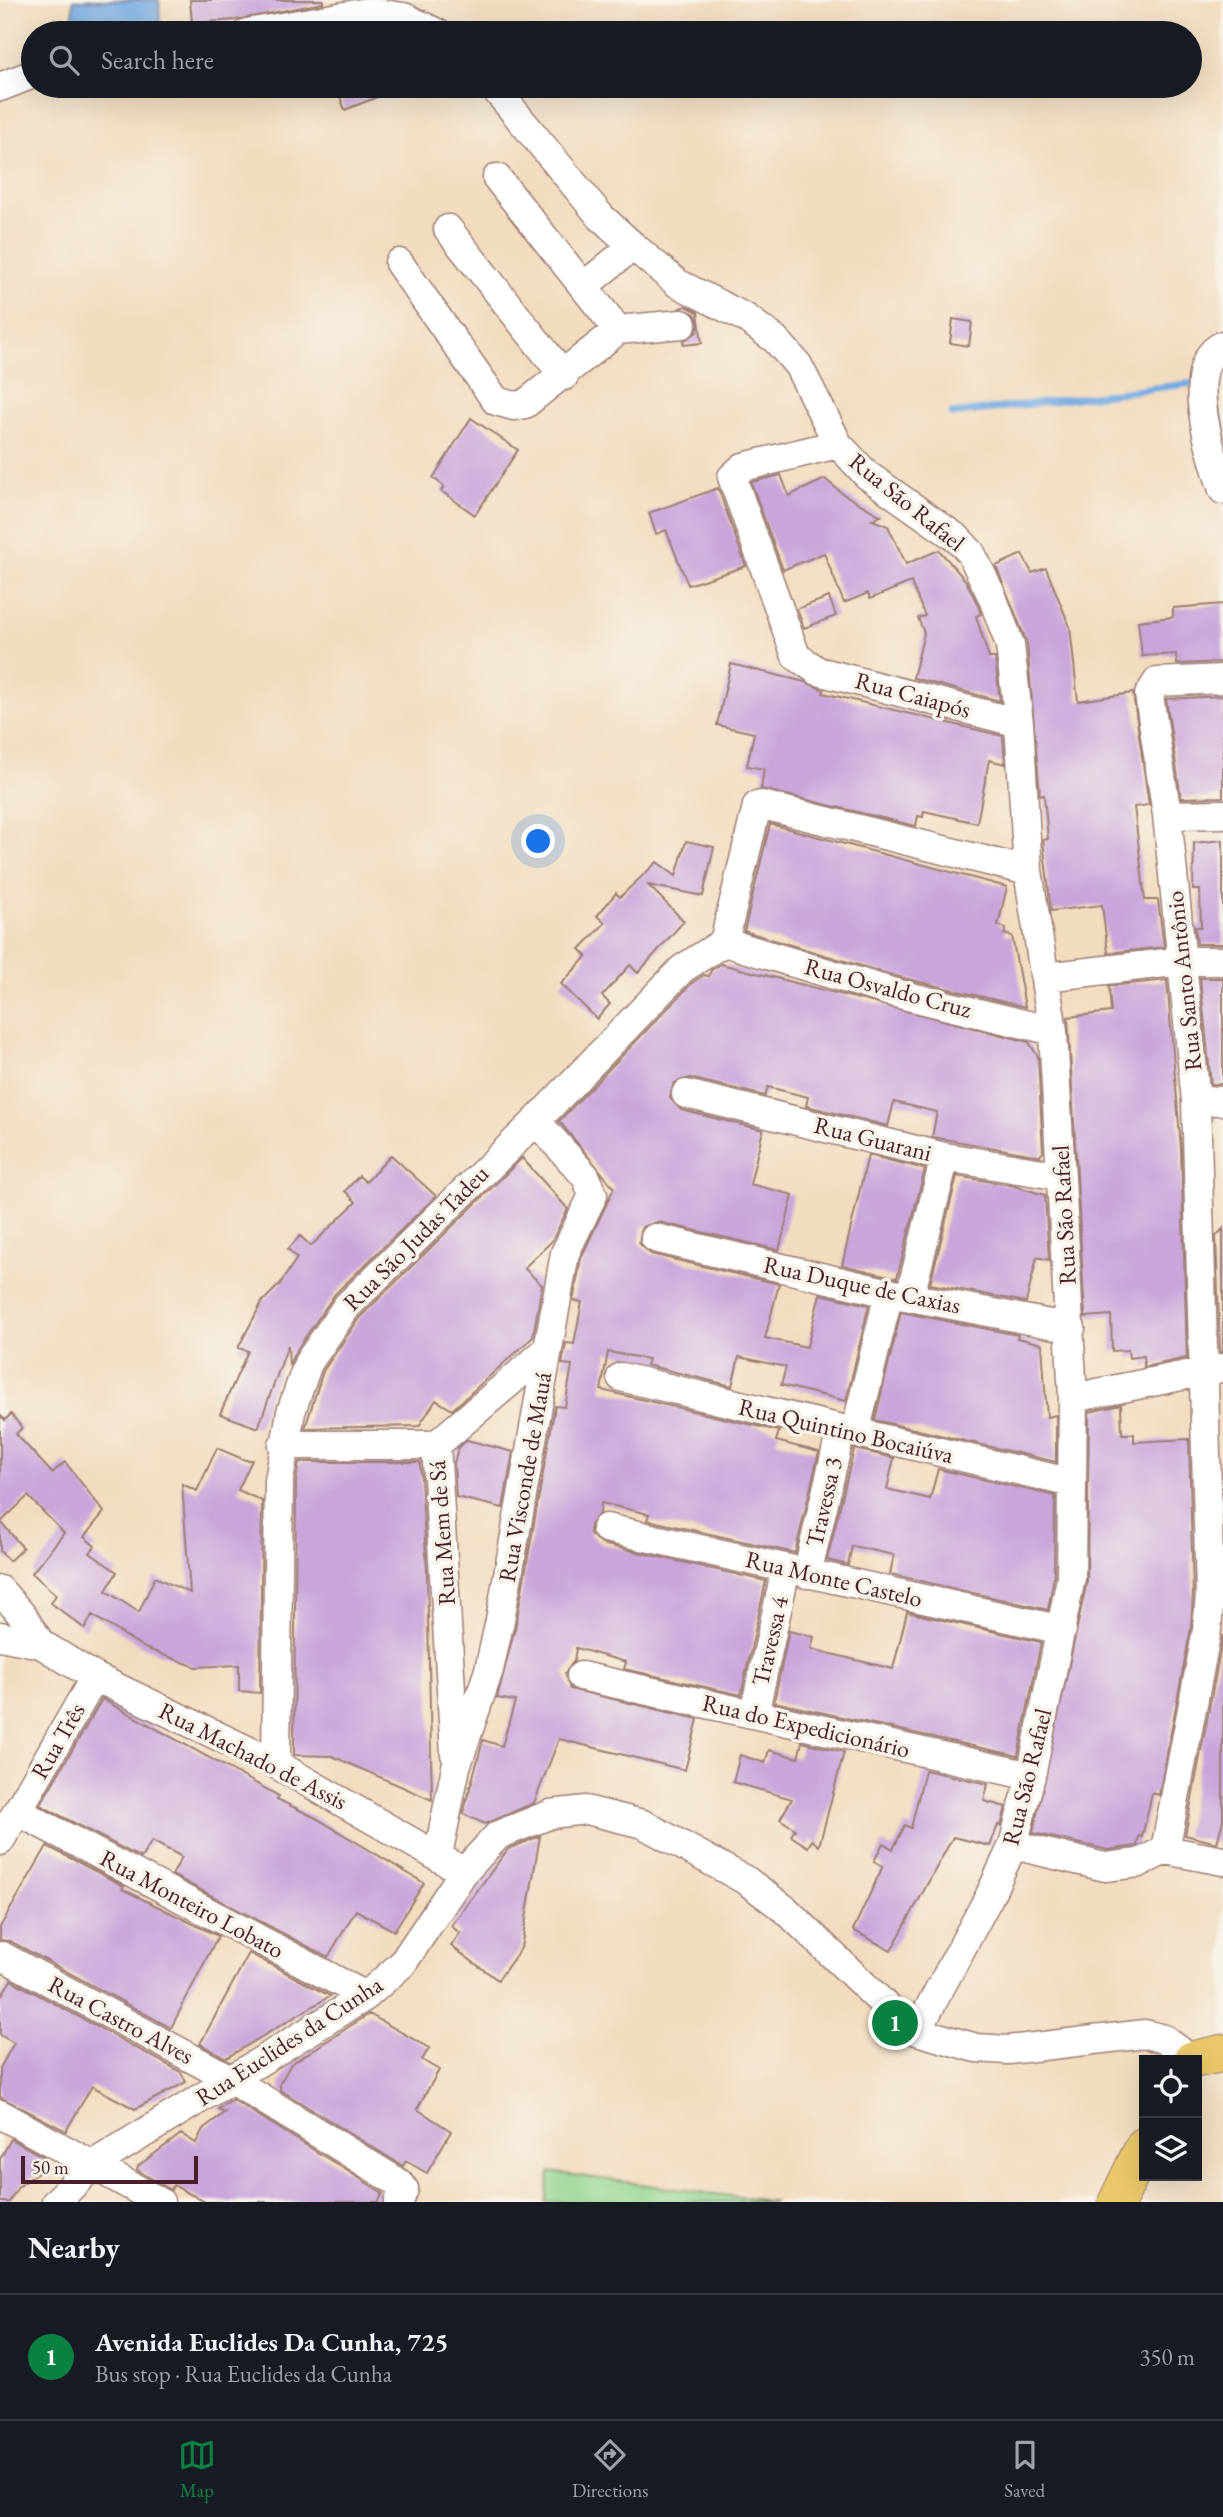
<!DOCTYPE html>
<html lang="en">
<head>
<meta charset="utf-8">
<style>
  :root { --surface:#171b24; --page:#242831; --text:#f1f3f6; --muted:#9ea1a6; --line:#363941; --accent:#0b8043 }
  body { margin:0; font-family:"EB Garamond",serif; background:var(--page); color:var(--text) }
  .controls { position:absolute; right:21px; bottom:21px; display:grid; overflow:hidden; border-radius:0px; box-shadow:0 7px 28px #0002 }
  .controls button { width:63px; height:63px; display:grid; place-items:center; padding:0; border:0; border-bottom:2px solid var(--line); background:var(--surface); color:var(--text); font:35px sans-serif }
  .scale { position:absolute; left:21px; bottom:18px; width:177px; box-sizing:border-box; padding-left:7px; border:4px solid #4a1f2b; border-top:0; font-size:19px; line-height:24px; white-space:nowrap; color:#4a1f2b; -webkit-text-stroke:5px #f7f3e8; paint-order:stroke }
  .you { position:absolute; left:539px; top:842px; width:24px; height:24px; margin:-18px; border:5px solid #fff; border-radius:50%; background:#1a73e8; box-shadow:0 0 0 10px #1a73e833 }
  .badge { display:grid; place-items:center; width:46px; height:46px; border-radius:50%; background:var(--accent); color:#fff; font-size:23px; font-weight:700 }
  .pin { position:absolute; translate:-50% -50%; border:4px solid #fff; box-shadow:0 2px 7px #0006 }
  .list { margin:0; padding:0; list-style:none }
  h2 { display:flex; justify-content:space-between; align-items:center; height:91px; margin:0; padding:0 28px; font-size:30px }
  h2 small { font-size:23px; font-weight:400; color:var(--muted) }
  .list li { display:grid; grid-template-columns:46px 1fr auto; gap:21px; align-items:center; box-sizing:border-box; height:126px; padding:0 28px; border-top:2px solid var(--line) }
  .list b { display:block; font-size:26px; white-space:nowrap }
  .list p { margin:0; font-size:23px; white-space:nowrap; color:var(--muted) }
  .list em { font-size:23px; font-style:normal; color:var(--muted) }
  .icon { flex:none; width:38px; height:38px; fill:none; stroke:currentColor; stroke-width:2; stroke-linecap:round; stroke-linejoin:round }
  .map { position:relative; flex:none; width:1223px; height:2202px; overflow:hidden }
  .search { position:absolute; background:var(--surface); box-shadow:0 7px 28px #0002; left:21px; right:21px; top:21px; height:77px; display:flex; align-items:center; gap:18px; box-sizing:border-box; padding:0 24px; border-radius:38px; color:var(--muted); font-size:26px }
  .sheet { height:217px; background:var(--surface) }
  nav { display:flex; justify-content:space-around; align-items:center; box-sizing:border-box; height:98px; border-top:2px solid var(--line); background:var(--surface); font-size:19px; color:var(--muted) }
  nav a { display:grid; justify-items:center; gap:4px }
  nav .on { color:var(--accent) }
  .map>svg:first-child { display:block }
  .green { fill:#93d68f; stroke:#6e7a5d; stroke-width:2 }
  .water { fill:#74abe2; stroke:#5f6586; stroke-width:2 }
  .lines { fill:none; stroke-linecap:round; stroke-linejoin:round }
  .stream { stroke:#74abe2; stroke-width:7 }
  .building { fill:#c9a5db }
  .minor-casing { stroke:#9e7e74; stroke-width:31 }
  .major-casing { stroke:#9e7e74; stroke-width:39 }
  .minor { stroke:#fff; stroke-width:28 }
  .major { stroke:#eac769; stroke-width:37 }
  .labels { text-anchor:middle; stroke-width:7; stroke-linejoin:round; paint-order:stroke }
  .street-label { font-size:24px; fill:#4a1f2b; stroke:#f7f3e8 }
</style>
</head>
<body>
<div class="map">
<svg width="1223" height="2202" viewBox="0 0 1223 2202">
  <rect width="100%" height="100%" fill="#f7f3e8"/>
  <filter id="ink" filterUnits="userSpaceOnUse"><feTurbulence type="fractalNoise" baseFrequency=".0143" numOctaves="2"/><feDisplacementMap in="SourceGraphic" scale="14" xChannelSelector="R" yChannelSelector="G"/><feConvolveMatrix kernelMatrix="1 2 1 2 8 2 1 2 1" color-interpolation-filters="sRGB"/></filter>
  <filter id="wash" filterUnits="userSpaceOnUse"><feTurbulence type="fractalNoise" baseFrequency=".00686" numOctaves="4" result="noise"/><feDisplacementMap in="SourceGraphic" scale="28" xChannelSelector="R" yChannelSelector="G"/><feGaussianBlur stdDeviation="1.57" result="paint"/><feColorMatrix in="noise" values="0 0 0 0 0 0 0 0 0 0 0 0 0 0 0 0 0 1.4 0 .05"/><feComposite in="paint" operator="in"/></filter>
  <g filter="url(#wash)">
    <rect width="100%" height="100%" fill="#f2dcbe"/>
    <!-- green -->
    <path class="green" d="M550,2172L775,2202H546Z"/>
    <!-- water -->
    <path class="water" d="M73,0H159L160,22L73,25Z"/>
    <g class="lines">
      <!-- stream -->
      <path class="stream" d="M952,414L1195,383"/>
    </g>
    <g id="blocks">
      <!-- building -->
      <path class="building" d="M190,0H323V3L236,20L192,23Z
        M336,86H402V87L345,110Z
        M686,306L698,312L702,343L684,345L683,341L697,332L699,323L695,314L680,308Z
        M953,319L972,322L969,346L950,343Z
        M471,418L518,450L475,515L441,491L444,486L433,478Z
        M781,475L789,496L825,479L843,494L881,516L872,520L888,526L906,564L939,550L966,581L977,603L981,614L976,616L989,658H995L1000,701L913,678L924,633L918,618L925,616L911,582L870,599L868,593L844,603L824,553L783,570L751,482Z
        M718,488L746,566L688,585L666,530L656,534L649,513Z
        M1022,554L1032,573L1046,568L1070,627L1078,701L1133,693L1149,805L1134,807L1145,900H1158L1164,947L1108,953L1102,905L1051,911L1043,840L1048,839L1044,795H1040L1027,643L996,566Z
        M829,597L836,616L804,628L797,609Z
        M1223,604V662L1177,664L1176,654L1142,656L1138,621L1173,617V608Z
        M731,664L805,682L824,690L823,693L1003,736L1005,764L989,760L977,823L924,811L923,817L918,816L916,826L761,789L764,769L747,766L754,733L717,725Z
        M1223,696V797L1181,798L1166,699Z
        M770,824L1007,887L998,925L1006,928L1004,934L1012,936L1025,1007L895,976L744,931Z
        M1223,840V944H1197L1195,927H1201L1200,890H1193L1194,843Z
        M686,841L714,847L703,896L648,885L684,921L638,973L630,965L602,996L610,1004L597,1019L561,984L587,956L580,949L605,923L597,916L616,893L620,897L657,862L676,876Z
        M721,964L1029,1042L1038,1057L1043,1152L1040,1156L932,1137L937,1112L894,1102L888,1126L806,1106L808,1097L768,1087L765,1096L690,1078L674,1083L670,1098L681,1110L763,1130L750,1184L793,1195L779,1250L658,1222L642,1227L639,1243L651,1254L779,1284L765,1338L807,1347L820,1294L869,1305L846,1401L781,1385L786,1367L739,1357L732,1386L646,1365L648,1359L608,1352L601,1390L779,1431L776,1441L819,1452L795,1553L647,1520L649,1514L601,1503L600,1513L590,1525V1534L602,1544L766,1581L741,1695L624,1669L626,1662L576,1648L574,1661L565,1673L570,1689L698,1719L685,1770L559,1739L534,1803L485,1824L463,1814L483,1740L502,1746L515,1701L497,1698L516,1624L555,1406L565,1407L572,1365L562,1364L566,1343L574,1344L582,1302L573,1301L581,1258L614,1188L559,1121L693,982L704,975L709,976L711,970Z
        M1200,978H1223V1084H1211Z
        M1167,980L1181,1149L1187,1358L1144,1367V1356L1129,1358L1128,1350L1112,1351L1111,1315L1085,1317L1068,1017L1111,1012L1109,986Z
        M391,1155L436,1196L335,1294L294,1354L289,1366L288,1345L258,1428L220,1414L248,1351L238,1348L262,1302L280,1284L297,1258L288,1249L300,1236L311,1246L356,1202L345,1191L359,1176L366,1182Z
        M868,1155L925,1169L897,1278L842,1265Z
        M522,1158L568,1209L552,1241L524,1268L542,1285L533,1337L452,1410L436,1400L419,1426L305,1428L323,1371L360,1317Z
        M957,1176L1011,1185L1045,1195L1049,1260L1037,1257L1026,1302L930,1284Z
        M1223,1229V1352H1220L1216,1236Z
        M901,1312L1018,1335L1017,1338L1042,1344L1047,1417L1056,1415V1462L875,1420Z
        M1121,1405L1122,1434H1134V1442L1189,1439L1193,1595L1191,1628L1159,1795L1152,1793L1142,1837L1139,1836L1137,1846L1108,1850L1033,1833L1087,1581L1089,1412Z
        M11,1414L22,1428L16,1434L52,1473L65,1462L104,1512L84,1537L95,1546L90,1553L117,1572L106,1591L139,1612L155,1577L190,1593L182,1484L197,1491L217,1448L245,1460H252L238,1490L262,1501L260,1693L239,1691V1665L196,1667L145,1648L92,1615L85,1629L51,1603L56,1595L32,1573L64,1533L28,1496L1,1522L23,1548L9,1561L0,1551V1415L5,1420Z
        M467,1440L513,1452L503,1508L456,1497L454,1463L458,1448Z
        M854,1449L894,1458L887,1489L930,1499L938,1469L1055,1496L1054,1576L1048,1610L890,1574L894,1555L852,1546L848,1565L827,1560Z
        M299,1462H420L427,1571L432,1800L332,1756L294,1755L296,1482Z
        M907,1612L1041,1642L1018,1756L774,1702L789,1631L814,1637L811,1649L893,1669Z
        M1223,1635V1820L1217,1843L1185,1835Z
        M102,1699L279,1796L277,1799L316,1818L424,1883L394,1931L356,1910L328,1957L172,1875L182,1857L152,1841L141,1858L40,1805Z
        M802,1742L844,1752L819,1846L812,1840L808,1847L791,1836L795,1829L780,1819L792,1799L733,1782L740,1755L765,1763L769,1750L798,1758Z
        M925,1770L988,1784L984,1801L1006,1807L1001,1826L998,1825L990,1846L953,1837L891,1951L853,1930L883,1866L874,1861L883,1843L893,1849L905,1825L911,1828Z
        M540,1836L521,1948L498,1980L451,1946L460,1933L451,1926L508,1849Z
        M47,1846L124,1886L122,1889L218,1936L171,2028L10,1941L0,1940V1927Z
        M249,1953L330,1996L226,2058L200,2044Z
        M11,1980L181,2072L186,2082L135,2109L92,2086L66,2131L0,2097V2068L14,2043L0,2035V1998Z
        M369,2014L429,2048L422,2060L439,2070L417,2109L451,2131L427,2173L406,2161L403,2166L280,2090V2083L291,2064Z
        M232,2099L383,2193L378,2202H205L173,2185L171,2190L137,2170L138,2166L181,2134L196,2143L203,2129L225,2112L218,2109Z
        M11,2139L44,2157L46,2167L18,2187L9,2202H0V2159Z"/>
    </g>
  </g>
  <g filter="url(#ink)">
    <use href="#blocks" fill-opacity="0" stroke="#9e7e74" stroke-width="2"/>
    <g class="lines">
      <!-- minor casing -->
      <g class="minor-casing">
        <path id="minor" d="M247,33L368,12L404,17L437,33
          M493,86L601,217L633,246L677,283L746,318L776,340L798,365L838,444L867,475L958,539L971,553L992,596L1010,645L1019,723L1028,871L1053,1031L1073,1398L1071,1578L1031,1776L1013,1845L989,1897L917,2031
          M0,87L33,74
          M497,178L618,330
          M448,229L564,376
          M399,263L496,401L514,406L525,404L618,330L682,324
          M584,286L633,246
          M1223,345C1180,365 1213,458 1223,490
          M838,444L743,467L732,477L796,656L818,671L1019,723
          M1167,815L1223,814
          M724,942L891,992L1053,1031
          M1045,977L1183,961H1223
          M686,1094L945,1157L1061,1176
          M1196,1101H1223
          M655,1238L889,1293L1071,1328
          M910,1296L945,1157
          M621,1377L1072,1483
          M1073,1398L1221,1368
          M855,1433L889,1293
          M283,1445H436
          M606,1528L1062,1630
          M807,1574L841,1430
          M0,1590L22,1615L41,1644
          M0,1636L41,1644L95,1677L276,1764L452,1865
          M581,1676L1031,1776
          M754,1714L786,1569
          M455,1754L436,1445L547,1350
          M276,1764L279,1480L291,1412L308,1363L347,1306L536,1121L682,969L724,942L757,806L762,805L1028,871
          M17,1811L366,1996
          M0,1841L95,1677
          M1013,1845L1105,1867L1139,1863L1165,1850L1223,1861
          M1165,1850L1207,1630L1210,1595L1196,1101L1167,815L1149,695L1157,682L1223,679
          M438,1855L456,1767L489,1670L500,1620L565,1253L593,1195L586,1177L536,1121
          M2,1956L232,2080L399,2183L404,2189L399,2202
          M0,2114L160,2202
          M56,2202L94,2164L366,1996L402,1964L463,1873L498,1835L551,1814L586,1810L643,1824L747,1881L786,1910L895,2015L917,2031L976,2048L1008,2050L1145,2034L1164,2039L1192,2060"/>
      </g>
      <!-- major casing -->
      <g class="major-casing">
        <path id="major" d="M1192,2060L1223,2053
          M1117,2202L1144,2146"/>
      </g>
      <!-- minor -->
      <use href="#minor" class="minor"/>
      <!-- major -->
      <use href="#major" class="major"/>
    </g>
  </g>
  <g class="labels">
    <!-- street labels -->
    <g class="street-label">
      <text transform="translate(907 502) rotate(39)" y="8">Rua São Rafael</text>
      <text transform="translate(913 695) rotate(15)" y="8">Rua Caiapós</text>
      <text transform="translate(1184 981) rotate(-96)" y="8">Rua Santo Antônio</text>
      <text transform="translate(888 988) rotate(15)" y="8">Rua Osvaldo Cruz</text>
      <text transform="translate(873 1139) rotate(14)" y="8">Rua Guarani</text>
      <text transform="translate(1064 1215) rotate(-93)" y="8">Rua São Rafael</text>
      <text transform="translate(416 1238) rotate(-45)" y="8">Rua São Judas Tadeu</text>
      <text transform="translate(862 1285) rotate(12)" y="8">Rua Duque de Caxias</text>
      <text transform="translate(846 1431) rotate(13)" y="8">Rua Quintino Bocaiúva</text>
      <text transform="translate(525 1477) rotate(-80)" y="8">Rua Visconde de Mauá</text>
      <text transform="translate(824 1502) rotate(-77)" y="8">Travessa 3</text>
      <text transform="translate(442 1533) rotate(-94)" y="8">Rua Mem de Sá</text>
      <text transform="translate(834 1579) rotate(13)" y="8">Rua Monte Castelo</text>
      <text transform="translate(770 1641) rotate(-77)" y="8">Travessa 4</text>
      <text transform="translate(806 1726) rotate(13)" y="8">Rua do Expedicionário</text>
      <text transform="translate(58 1741) rotate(-60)" y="8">Rua Três</text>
      <text transform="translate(253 1756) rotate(27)" y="8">Rua Machado de Assis</text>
      <text transform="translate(1027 1777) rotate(-76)" y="8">Rua São Rafael</text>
      <text transform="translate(192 1904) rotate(28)" y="8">Rua Monteiro Lobato</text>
      <text transform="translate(121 2020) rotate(28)" y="8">Rua Castro Alves</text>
      <text transform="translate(289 2041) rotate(-33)" y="8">Rua Euclides da Cunha</text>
    </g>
  </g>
</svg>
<div class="controls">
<button><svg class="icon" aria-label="locate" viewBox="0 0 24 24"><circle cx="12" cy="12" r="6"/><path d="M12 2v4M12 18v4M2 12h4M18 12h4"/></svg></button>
<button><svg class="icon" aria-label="layers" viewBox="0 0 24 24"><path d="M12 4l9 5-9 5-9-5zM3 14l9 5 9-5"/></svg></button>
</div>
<div class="scale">50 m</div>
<div class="you"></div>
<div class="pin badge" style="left:895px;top:2023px">1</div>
<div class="search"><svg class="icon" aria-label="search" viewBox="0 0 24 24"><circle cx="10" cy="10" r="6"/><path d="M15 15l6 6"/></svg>Search here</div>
</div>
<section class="sheet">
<h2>Nearby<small></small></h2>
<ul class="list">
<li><span class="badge">1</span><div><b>Avenida Euclides Da Cunha, 725</b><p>Bus stop · Rua Euclides da Cunha</p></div><em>350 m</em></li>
</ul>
</section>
<nav>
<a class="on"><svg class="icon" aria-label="map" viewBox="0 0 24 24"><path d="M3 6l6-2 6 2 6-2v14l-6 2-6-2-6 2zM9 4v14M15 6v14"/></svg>Map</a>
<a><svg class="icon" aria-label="directions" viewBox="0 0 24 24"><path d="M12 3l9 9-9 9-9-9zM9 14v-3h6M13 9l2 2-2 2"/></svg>Directions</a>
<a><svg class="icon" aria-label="saved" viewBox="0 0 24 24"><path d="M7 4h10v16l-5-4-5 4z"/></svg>Saved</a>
</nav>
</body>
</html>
